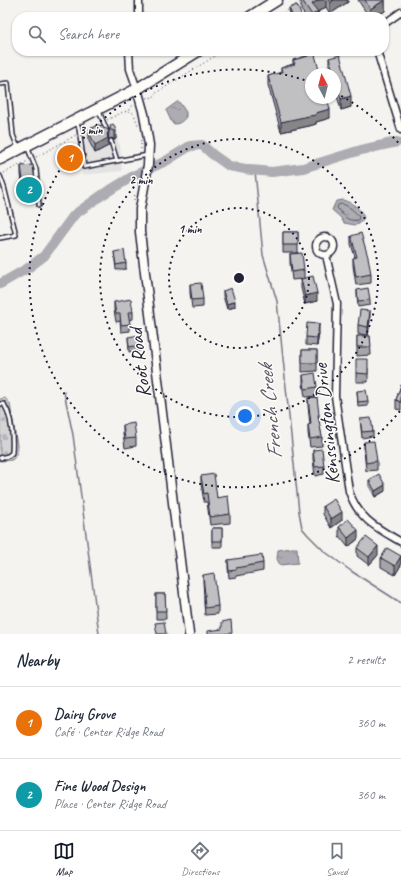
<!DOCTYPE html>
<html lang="en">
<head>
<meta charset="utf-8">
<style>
  :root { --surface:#fff; --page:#f2f2f3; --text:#1f2937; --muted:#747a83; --line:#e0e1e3; --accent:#111827 }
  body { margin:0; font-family:Caveat,sans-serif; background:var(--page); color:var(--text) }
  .compass { position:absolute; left:305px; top:68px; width:36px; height:36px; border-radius:50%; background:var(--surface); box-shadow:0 1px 3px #0004; rotate:353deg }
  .you { position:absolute; left:245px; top:416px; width:14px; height:14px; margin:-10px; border:3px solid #fff; border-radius:50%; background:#1a73e8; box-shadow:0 0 0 6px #1a73e833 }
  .badge { display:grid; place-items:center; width:26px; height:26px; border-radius:50%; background:var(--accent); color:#fff; font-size:13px; font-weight:700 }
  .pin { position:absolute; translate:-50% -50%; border:2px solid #fff; box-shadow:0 1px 4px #0006 }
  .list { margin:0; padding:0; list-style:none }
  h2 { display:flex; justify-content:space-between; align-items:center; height:52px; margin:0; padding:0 16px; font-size:17px }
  h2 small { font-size:13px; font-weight:400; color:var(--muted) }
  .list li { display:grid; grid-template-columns:26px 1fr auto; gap:12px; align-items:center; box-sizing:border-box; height:72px; padding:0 16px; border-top:1px solid var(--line) }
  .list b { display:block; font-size:15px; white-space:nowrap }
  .list p { margin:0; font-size:13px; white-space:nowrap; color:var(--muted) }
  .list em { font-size:13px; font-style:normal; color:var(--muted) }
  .icon { flex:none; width:22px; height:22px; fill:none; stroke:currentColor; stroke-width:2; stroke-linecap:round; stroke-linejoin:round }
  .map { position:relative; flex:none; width:401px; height:634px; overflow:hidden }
  .search { position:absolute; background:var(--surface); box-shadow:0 1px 3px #0004; left:12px; right:12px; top:12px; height:44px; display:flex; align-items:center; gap:10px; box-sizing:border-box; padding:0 14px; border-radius:16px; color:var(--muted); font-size:15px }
  .sheet { height:196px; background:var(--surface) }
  nav { display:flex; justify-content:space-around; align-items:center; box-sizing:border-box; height:56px; border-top:1px solid var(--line); background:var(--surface); font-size:11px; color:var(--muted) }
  nav a { display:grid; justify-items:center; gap:2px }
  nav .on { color:var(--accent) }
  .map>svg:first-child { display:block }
  .built { fill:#e4e3e2 }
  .cemetery { fill:url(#cemetery-stones); stroke:#7c7b88 }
  .water { fill:url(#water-ripples); stroke:#757582 }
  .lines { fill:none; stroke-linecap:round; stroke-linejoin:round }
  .shore { stroke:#59596b; stroke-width:1 }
  .stream { stroke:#757582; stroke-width:1.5 }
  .river { stroke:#acacb2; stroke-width:10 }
  .service-casing { stroke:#22223b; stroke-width:6 }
  .minor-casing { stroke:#22223b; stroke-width:9 }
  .tertiary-casing { stroke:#22223b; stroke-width:11 }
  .primary-casing { stroke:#22223b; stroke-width:13 }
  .path { stroke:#22223b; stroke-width:1; stroke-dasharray:1 3; stroke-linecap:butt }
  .service { stroke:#fdfcf7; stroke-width:3 }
  .minor { stroke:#fdfcf7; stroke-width:6 }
  .tertiary { stroke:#fdfcf7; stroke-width:8 }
  .primary { stroke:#fdfcf7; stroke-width:10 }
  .wall { fill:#a5a4a7; stroke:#22223b }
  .shaded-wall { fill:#868688; stroke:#22223b }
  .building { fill:#c0bfc2; stroke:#22223b }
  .ring { fill:none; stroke:#22223b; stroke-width:2; stroke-dasharray:2 4 }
  .labels { text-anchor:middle; stroke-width:3; stroke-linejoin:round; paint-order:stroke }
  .street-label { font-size:20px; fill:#22223b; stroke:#fdfcf7 }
  .water-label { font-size:21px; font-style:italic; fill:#59596b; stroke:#fdfcf7 }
  .centre { fill:#22223b; stroke:#fdfcf7; stroke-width:2 }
  .ring-label { font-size:12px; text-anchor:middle; font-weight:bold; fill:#22223b; stroke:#fdfcf7; stroke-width:3; stroke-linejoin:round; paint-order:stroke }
</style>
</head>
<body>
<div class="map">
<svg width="401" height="634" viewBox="0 0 401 634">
  <defs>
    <pattern id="cemetery-stones" width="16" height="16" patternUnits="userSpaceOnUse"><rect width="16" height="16" fill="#d5d4d5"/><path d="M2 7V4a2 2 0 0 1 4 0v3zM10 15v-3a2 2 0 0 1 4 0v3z" fill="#b7b6b8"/></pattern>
    <pattern id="water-ripples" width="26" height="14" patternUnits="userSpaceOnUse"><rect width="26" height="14" fill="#acacb2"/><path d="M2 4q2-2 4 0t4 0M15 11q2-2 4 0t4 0" fill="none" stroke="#8c8c92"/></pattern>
  </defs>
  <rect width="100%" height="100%" fill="#f4f3ef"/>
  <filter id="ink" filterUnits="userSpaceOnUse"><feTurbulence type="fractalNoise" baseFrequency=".025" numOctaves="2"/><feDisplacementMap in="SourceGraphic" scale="8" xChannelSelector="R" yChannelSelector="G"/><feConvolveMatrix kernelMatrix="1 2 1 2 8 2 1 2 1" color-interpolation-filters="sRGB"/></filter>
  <g filter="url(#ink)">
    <!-- built -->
    <path class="built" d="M108,124L110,126L120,145L122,171L82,175L77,139Z"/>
    <!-- cemetery -->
    <path class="cemetery" d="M5,398L10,404L17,445V455L12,460L0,461V399Z"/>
    <!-- water -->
    <path class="water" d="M177,102H179L186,112V117C183,121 177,126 172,123L166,110Z
      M343,200C352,203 361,208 364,218L359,224L355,225L344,223L340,217L332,210L336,201Z
      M292,548H297L298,563L280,565L277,559L278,550Z"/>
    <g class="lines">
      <!-- shore -->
      <path class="shore" d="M343,204C350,207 355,211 359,217L358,220C346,222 344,215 337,208L338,205Z"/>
      <!-- stream -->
      <path class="stream" d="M255,171L263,255L277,301L299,512L302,528L308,535L324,551L351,571L401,603
        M64,392L73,435L99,634"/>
      <!-- river -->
      <path class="river" d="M0,284L28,268L44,256L74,215L102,195L135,175L166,161L190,146L202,145L212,154L229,166L251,170L272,172L303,168L361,150L397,142"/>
      <!-- service casing -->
      <g class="service-casing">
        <path id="service" d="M0,84L8,83L13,135L18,148
          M99,111L107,131
          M77,123L79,128L84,167L148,155
          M111,141L117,161
          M27,146L36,169L39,205
          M0,176L4,187L16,235L0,238
          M0,404H4C12,417 13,437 12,453L8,456L0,458"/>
      </g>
      <!-- minor casing -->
      <g class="minor-casing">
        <path id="minor" d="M139,0V17
          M384,24L401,12
          M129,51L130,69L137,89
          M377,51L401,130
          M316 246a9 9 0 1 1 18 0a9 9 0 1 1-18 0Z
          M326,255L337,304L335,396L349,491C358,519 377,528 401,542"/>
      </g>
      <!-- tertiary casing -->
      <g class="tertiary-casing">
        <path id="tertiary" d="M137,89L144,114L149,145L148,165L140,209V232L189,634"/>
      </g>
      <!-- primary casing -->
      <g class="primary-casing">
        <path id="primary" d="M250,17L277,0
          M0,159L137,89L198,51"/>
      </g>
      <!-- path -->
      <path class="path" d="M292,7L303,0
        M277,17L290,9
        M147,98L149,97L153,98L156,93L223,51
        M130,110L131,107L134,105
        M107,120L123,112L130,111L134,114L138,125
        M84,131L99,124
        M141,140V151
        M36,157L76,135
        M4,173L28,161
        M134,200L135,194"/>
      <!-- service -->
      <use href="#service" class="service"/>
      <!-- minor -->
      <use href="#minor" class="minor"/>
      <!-- tertiary -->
      <use href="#tertiary" class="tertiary"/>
      <!-- primary -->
      <use href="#primary" class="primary"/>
    </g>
    <!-- wall -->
    <path class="wall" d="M301,0H348V2L330,14L326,7L318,12V17H306L301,10Z
      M358,0H385V11L375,17H369Z
      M289,8L302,17H290Z
      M306,52L330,118L316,122V124L309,126L281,132L268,85V76L281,73V68L293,64V60L306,56Z
      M329,58L351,107L341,110L335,89V74H331L329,69Z
      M113,124L116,139L114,140L112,138L109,139L108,140V146L95,153L89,141V132H90V129L100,126L104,129L108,130L110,129Z
      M65,147L74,157V163L67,164L65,153Z
      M21,166L36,191V199L25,201L21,175Z
      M283,232H298V253H283Z
      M351,236L371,274V283L356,285L353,266V258L355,257L351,244Z
      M114,252L126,263V269L116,270Z
      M290,254L304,270V278L317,301L305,304L301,288V279H302L292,280L290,263Z
      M190,284L203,299V307L192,308L190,293Z
      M357,290L370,300V305L358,307L357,295Z
      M223,291L235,307L227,309L223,296Z
      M114,302L133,312V319L129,320L130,331L121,332L120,321L116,322L114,310Z
      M370,320L368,335L358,334V325Z
      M319,333L317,346L306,345V337Z
      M357,336H370L371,355L357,356Z
      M128,337L140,345V351L129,352Z
      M302,350H317V371L302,372Z
      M368,368V382H356V373Z
      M303,375L317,387V396L305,397L303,384Z
      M401,385V410L396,409V400Z
      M357,391L368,401V406L358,407Z
      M308,398L319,415V422L322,437V446L310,447L308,433V425H310L308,406Z
      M360,419L373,431V436L362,438Z
      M123,425L136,438V446L125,448L123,433Z
      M364,442L377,461V470L366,471L364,450Z
      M313,450L324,466V474L315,476L313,459Z
      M201,476L230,514V523L210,525L207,502H204L201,484Z
      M369,480L385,491L375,497L369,486Z
      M323,506L342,520L331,528L323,514Z
      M339,527L358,539L348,547L339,536Z
      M212,528H222V547H212Z
      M357,548L378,555L369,565L357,556Z
      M401,556V565L395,575L381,567V558Z
      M228,560L263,563V571L236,576V577L229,578L228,568Z
      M203,575L218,606V614L205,615L204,604V596L203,582Z
      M156,594H165L166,619H156Z"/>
    <!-- shaded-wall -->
    <path class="shaded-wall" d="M319,0H326V7L312,15V4Z
      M334,0H348V2L330,14V3Z
      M385,0V11L375,17H370V9Z
      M318,12V17H312V15Z
      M351,96V107L341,110V99Z
      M330,109V118L316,122V124L309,126L281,132V122Z
      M109,130L108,146L95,153V145L107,135Z
      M116,130V139L114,140V131Z
      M317,293V301L305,304V296Z
      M235,301V307L227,309V304Z
      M370,311V320L368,335V327Z
      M319,324V333L317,346V338Z
      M385,485V491L375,497V491Z
      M342,512V520L331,528V519Z
      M358,530V539L348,547V538Z
      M378,546V555L369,565V557Z
      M401,556V565L395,575V566Z"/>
    <!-- building -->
    <path class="building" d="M302,0H319L312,4L318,12L312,15Z
      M328,0H334L330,3Z
      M365,0H385L370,9Z
      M297,5L302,17H293L289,8Z
      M309,51H314L320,74H311V98H327L330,109L316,113V115L309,116L281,122L268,76L282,72L281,68L295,64L293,60L308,56L306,52Z
      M340,55L351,96L341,99L335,77V74H334L329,58Z
      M113,124L116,130L114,131L112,130H109L107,135L108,138L95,145L89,132L91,131L90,129L99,125L100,126L102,125L104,129L105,128L108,130L110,129L111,125Z
      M73,146L74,157L67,158L65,147Z
      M33,165L36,191L25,193L21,166Z
      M283,232H298V245H283Z
      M361,233L368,257L371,274L356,277L353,258L357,257L351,236Z
      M124,250L126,263L116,265L114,252Z
      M302,253L304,270L292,272L290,254Z
      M313,276L317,293L305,296L301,279Z
      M201,283L203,299L192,300L190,284Z
      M231,288L235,301L227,304L223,291Z
      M368,288L370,300L358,301L357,290Z
      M131,299L133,312H128L130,324L121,325L120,314H116L114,302Z
      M360,310L370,311L368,327L358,325Z
      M307,323L319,324L317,338L306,337Z
      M139,335L140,345L129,347L128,337Z
      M357,336H370L371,347H357Z
      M302,350H317V363H302Z
      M356,359H368V374L356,373Z
      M315,373L317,387L305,389L303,375Z
      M401,385V402L396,400Z
      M366,390L368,401L358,402L357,391Z
      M317,397L319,415H318L322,437L310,439L308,425L311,424L308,398Z
      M371,418L373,431L362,432L360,419Z
      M134,423L136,438L125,439L123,425Z
      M374,441L377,461L366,463L364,442Z
      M322,449L324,466L315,467L313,450Z
      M214,474L217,498L228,496L230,514L210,517L207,493L204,494L201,476Z
      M379,474L385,485L375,491L369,480Z
      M334,499L342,512L331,519L323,506Z
      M348,519L358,530L348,538L339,527Z
      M212,528H222V541H212Z
      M366,537L378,546L369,557L357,548Z
      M387,548L401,556L395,566L381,558Z
      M262,555L263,563L236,568V570L229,571L228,560Z
      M214,573L218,606L205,608L204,596H205L203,575Z
      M156,594H165L166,611H156Z
      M231,620L232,633L223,634H208V631L222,629V622Z
      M164,622L166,634H157L155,623Z"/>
  </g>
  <!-- distance rings -->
  <g class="ring">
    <circle cx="239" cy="278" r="70"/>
    <circle cx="239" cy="278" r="139"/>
    <path d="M400 411A209 209 0 1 1 310 82M336 93A209 209 0 0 1 400 145"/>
  </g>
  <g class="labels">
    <!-- street labels -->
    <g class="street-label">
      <text transform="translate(139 363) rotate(-97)" y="7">Root Road</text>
      <text transform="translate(326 424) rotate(-96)" y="7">Kenssington Drive</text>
    </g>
    <!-- water labels -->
    <g class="water-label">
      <text transform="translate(270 412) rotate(-96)" y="7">French Creek</text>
    </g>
  </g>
  <circle cx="239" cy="278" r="6" class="centre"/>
  <g class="ring-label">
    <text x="91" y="134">3 min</text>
    <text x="141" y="184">2 min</text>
    <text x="190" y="233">1 min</text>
  </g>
</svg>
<svg class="compass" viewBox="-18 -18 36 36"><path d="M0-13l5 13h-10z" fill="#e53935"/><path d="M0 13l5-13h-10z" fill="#747a83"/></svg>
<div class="you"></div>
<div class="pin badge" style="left:70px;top:158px;background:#e8710a">1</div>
<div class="pin badge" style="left:29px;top:190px;background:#0f9aa8">2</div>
<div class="search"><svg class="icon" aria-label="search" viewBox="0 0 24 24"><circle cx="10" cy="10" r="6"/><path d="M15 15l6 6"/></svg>Search here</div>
</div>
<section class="sheet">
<h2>Nearby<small>2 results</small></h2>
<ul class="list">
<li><span class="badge" style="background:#e8710a">1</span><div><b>Dairy Grove</b><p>Café · Center Ridge Road</p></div><em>360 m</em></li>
<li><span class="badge" style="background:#0f9aa8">2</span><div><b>Fine Wood Design</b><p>Place · Center Ridge Road</p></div><em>360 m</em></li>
</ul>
</section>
<nav>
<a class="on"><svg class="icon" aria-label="map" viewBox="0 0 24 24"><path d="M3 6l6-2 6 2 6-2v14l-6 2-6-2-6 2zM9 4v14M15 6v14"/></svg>Map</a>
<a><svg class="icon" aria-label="directions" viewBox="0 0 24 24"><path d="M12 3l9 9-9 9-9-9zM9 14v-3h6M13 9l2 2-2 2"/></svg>Directions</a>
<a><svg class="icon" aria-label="saved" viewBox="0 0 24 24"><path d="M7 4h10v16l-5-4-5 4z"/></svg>Saved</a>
</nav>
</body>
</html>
